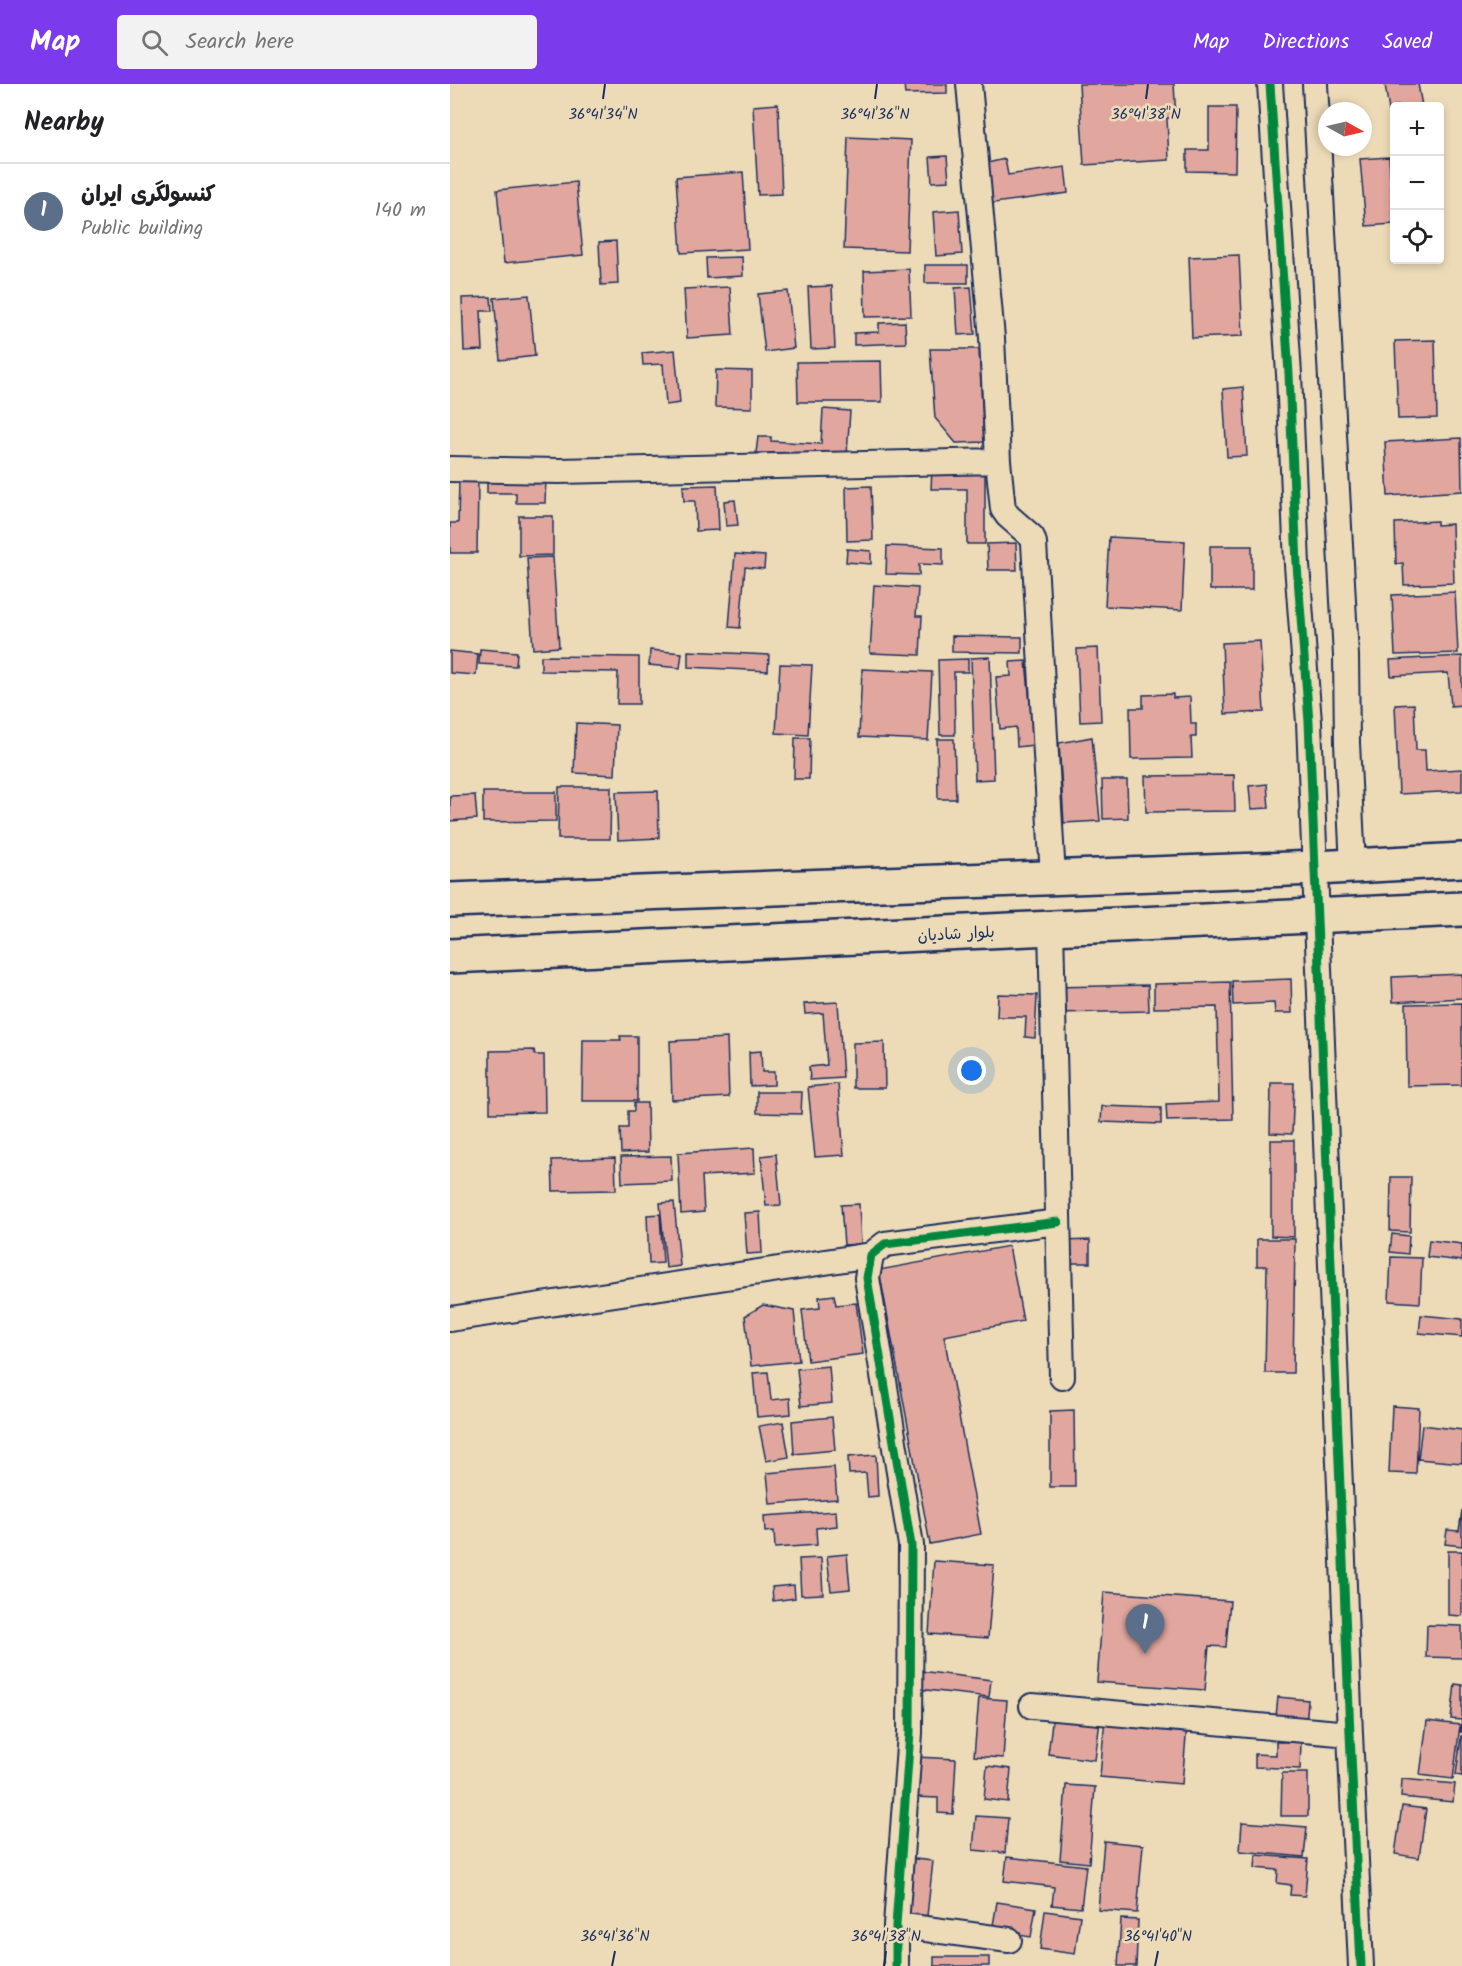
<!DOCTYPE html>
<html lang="en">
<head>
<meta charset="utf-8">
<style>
  :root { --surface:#fff; --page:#f2f2f2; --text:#202124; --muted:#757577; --line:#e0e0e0; --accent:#7c3aed }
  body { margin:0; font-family:Kalam,"Playpen Sans Arabic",sans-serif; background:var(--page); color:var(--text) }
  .controls { position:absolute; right:18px; top:18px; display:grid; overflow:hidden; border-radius:6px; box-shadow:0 3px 9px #0003 }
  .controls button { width:54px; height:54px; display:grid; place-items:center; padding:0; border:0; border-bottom:2px solid var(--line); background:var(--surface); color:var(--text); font:30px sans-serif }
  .compass { position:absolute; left:868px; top:18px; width:54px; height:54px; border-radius:50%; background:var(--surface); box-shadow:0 3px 9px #0003; rotate:98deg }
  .you { position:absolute; left:522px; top:987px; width:21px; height:21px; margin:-15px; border:4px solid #fff; border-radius:50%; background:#1a73e8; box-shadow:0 0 0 9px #1a73e833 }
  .badge { display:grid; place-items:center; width:39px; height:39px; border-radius:50%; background:var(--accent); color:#fff; font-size:20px; font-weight:700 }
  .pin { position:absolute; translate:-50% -50px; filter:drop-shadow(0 2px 3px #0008) }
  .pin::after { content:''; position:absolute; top:32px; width:21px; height:18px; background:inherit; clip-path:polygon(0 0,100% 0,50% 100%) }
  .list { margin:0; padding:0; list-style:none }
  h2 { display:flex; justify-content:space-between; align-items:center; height:78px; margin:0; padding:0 24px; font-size:26px }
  h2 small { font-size:20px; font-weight:400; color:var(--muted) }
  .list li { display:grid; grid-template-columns:39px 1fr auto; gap:18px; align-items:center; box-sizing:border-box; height:96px; padding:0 24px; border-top:2px solid var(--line) }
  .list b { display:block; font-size:22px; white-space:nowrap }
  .list p { margin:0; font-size:20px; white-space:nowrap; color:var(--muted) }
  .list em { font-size:20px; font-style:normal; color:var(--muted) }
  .icon { flex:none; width:33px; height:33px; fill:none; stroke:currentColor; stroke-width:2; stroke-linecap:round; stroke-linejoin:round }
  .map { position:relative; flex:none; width:1012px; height:1882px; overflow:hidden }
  header { display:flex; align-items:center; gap:36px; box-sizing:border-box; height:84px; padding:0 30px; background:var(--accent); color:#fff }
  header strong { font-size:28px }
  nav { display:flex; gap:33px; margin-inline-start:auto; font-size:21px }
  .search { width:420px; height:54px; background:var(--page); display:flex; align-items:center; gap:15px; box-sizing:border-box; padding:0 21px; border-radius:6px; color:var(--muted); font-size:22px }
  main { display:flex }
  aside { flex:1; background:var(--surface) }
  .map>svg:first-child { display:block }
  .building { fill:#e1a79e; stroke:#1b2f5e; stroke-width:1.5 }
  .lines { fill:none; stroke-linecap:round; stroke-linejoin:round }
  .minor-casing { stroke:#1b2f5e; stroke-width:28 }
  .primary-casing { stroke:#1b2f5e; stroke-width:38 }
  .minor { stroke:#eddbb8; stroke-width:24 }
  .primary { stroke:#eddbb8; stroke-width:33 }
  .cycleway-casing { stroke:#eddbb8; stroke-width:13 }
  .cycleway { stroke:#00873e; stroke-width:9 }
  .ticks { fill:none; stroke:#1b2f5e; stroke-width:2 }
  .labels { text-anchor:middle; stroke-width:5; stroke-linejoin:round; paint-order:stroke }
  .street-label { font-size:16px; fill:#1b2f5e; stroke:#eddbb8 }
  .ticks-label { font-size:15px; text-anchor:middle; fill:#1b2f5e; stroke:#eddbb8; stroke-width:5; stroke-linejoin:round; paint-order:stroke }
</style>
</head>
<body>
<header>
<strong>Map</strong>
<div class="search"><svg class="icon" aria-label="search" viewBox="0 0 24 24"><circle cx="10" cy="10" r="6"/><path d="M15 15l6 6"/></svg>Search here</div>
<nav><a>Map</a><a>Directions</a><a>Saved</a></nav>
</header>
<main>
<aside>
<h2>Nearby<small></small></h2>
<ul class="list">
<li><span class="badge" style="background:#5c6f8a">1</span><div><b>کنسولگری ایران</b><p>Public building</p></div><em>140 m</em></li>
</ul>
</aside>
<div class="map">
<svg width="1012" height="1882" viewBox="0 0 1012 1882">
  <rect width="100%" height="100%" fill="#eddbb8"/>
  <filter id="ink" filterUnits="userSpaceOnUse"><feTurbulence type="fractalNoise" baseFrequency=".0167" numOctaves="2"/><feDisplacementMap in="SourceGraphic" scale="12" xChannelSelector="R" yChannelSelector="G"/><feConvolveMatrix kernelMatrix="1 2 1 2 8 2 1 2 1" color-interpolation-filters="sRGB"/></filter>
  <g filter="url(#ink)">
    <!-- building -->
    <path class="building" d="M454,0H497V9L455,10Z
      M629,0H724L726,34H717L719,76L634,81Z
      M935,0H968L972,22H944V61Z
      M328,20L332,110L308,111L303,22Z
      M759,23H786L785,88L737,87V66H759Z
      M398,53L461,56L457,167L394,165Z
      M497,72L499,97L482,98L480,73Z
      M939,73L944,140L916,142L910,75Z
      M555,75L558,91L615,83L618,109L537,120L533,80Z
      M293,88L298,165L231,169L226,93Z
      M126,98L133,171L54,179L47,106Z
      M509,126L512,170L486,172L483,128Z
      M166,157L168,200L151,201L149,158Z
      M789,171L793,252L742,254L739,173Z
      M292,173L293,192L257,194L256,174Z
      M475,181H518V199H475Z
      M459,185L461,232L415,233L414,187Z
      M382,202L385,264L361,265L358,203Z
      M280,203L283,251L237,254L234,205Z
      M521,203L525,250L508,251L505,204Z
      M338,207L344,264L315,268L308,210Z
      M79,211L85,272L50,276L44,214Z
      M41,213L42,227H31L33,266L14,267L12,214Z
      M455,238L456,259L404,261V249L429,248V239Z
      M985,256L987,334L948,335L945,257Z
      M480,265H529L534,358L506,359L485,334Z
      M225,266L230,319L216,321L213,280L193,281L192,269Z
      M431,277L432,318H348L347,278Z
      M266,286L302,287V324L265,323Z
      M793,303L797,372L777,373L773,305Z
      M373,325L400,327L397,370L306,369L308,353H321V357L371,360Z
      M1011,354L1012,407L938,412L935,358Z
      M482,385H535V460H517V405H481Z
      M37,392H96L95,419H66V409H37Z
      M9,396H28L27,469H0V439H8Z
      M267,401L269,446L246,447L245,417H234L233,402Z
      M421,402L423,456L397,457L396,403Z
      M285,416L288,441L276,442L274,417Z
      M69,432H103V471L69,472Z
      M987,437V441L1002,440L1004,499L954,501L953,479L946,480L945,439Z
      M659,453L735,457L732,526L655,522Z
      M566,459L567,486H538L537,460Z
      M437,462L493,464V481L469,480V491L436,490Z
      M760,462H802V506H760Z
      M397,465L421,467V480L396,478Z
      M285,470L315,472L314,485L295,483L290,544L279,543Z
      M103,473L109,563L83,565L77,474Z
      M424,501L468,504L466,532H472L470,571L420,569Z
      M1005,508L1008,569L945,571L942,511Z
      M502,552L572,553V569L502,568Z
      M810,557L814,628L775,630L772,559Z
      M648,564L651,637L630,638L627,565Z
      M30,565L67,568L66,582L29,580Z
      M200,566L232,569L230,584L199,581Z
      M0,567L28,570L26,591L0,589Z
      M238,567L319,571L318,587L238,583Z
      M91,572L189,573V620H167L168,588L91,587Z
      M1012,572V621L1001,622L998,589L941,592L940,576Z
      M540,573L544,695L525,696L521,574Z
      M518,575V588H504L505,651H490L488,576Z
      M576,577L584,661L567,663L566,643L550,645L546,593L561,592L560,578Z
      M330,580L362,581L358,651L326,649Z
      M412,585L482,588L478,656L409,653Z
      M723,610V614L740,613L741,640H746V653H741L742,674L681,675L680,624H693V611Z
      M964,620L966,666H975L976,687L1012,685V707L949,710L945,621Z
      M126,639L167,641L165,691L124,689Z
      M642,653L650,737L614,739L609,659Z
      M345,654H360L359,695H344Z
      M487,655H504L506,715H488Z
      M784,691L785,727L696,728L695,692Z
      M652,696H677L678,734L653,735Z
      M817,700L819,724L801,725L799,702Z
      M109,703H161L160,755H108Z
      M208,707L209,754L168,756L166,708Z
      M33,708H106V737L33,738Z
      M25,711L27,735L0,737V712Z
      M1012,890V914L943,918L942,893Z
      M841,895L842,929H825L824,919L783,921L782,897Z
      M780,898L783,1035L717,1037L716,1020L769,1018L767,923L704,924V900Z
      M698,901L699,927L606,929L605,903Z
      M548,910L587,911L585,954L575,953L576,933H547Z
      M388,918L393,994L360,996L359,983L377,981L373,929L355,930L354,920Z
      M1012,919V1001L957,1002L956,920Z
      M170,952H187V1017H132L133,956H171Z
      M277,954L279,1013L222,1016L220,957Z
      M434,958L435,1004H403V959Z
      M84,966L85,971H94L95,1028L40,1029V967Z
      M311,967L312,988H324V1001L300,1002L299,968Z
      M821,999H844L842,1050L820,1049Z
      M388,1000L394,1071L365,1073L358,1003Z
      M307,1008H352L351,1030L307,1029Z
      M184,1019H197L198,1068L171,1069L170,1044H178V1027H184Z
      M652,1022L711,1024V1040L651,1038Z
      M821,1056H844V1153L821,1152Z
      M304,1064L305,1089L252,1092L254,1128L231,1130L228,1069Z
      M326,1070L331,1121L316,1122L311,1072Z
      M221,1072L222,1097L172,1099L171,1073Z
      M165,1074L166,1106L103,1107L102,1076Z
      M941,1093H961L960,1148L940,1147Z
      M224,1118L230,1182L216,1184L210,1119Z
      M409,1120L411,1160L394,1161L391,1121Z
      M310,1128L312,1169L297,1170L294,1129Z
      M210,1130L213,1179L199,1180L197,1131Z
      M942,1150L959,1152L958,1170L940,1168Z
      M807,1155H845L843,1289H815L817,1182H807Z
      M640,1156V1179H614L613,1157Z
      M979,1156L1012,1160V1177L977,1173Z
      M559,1162L573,1237L494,1252L531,1450L480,1460L429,1186Z
      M941,1173L972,1174L970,1219L939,1217Z
      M384,1211L386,1221L406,1219L413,1270L358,1277L352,1226L370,1224L369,1213Z
      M313,1221L344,1227L349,1277L301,1282L295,1232Z
      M971,1231L1012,1235V1253L969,1249Z
      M379,1282L382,1319L351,1322L347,1285Z
      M318,1288L321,1316L340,1314L341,1330L307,1333L303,1289Z
      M942,1322L969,1324L966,1390L939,1389Z
      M624,1326L625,1403H600V1327Z
      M382,1333L385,1366L344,1370L342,1337Z
      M333,1338L339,1373L316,1377L309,1342Z
      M972,1341L1012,1346V1379L968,1375Z
      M426,1371L428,1412L418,1413L416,1389L399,1390L398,1373Z
      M384,1383L387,1415L320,1420L317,1389Z
      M1012,1426V1462L995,1460L997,1446L1009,1447Z
      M386,1427L387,1442L366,1444L367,1461L325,1464L324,1447L315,1448L314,1432Z
      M998,1467H1012V1532L998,1531Z
      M397,1470L400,1505L381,1507L377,1472Z
      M371,1474L373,1510L351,1511L349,1475Z
      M484,1477L544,1481L538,1554L479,1550Z
      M344,1501L345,1514L323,1517L322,1503Z
      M654,1508L780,1517L776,1563L759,1562L755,1606L647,1598Z
      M977,1541L1012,1542V1574L976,1573Z
      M470,1587L541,1596L539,1613L468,1605Z
      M1005,1600L1012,1601V1648H1010L1012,1636L1001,1635Z
      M828,1613L858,1616L856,1644L825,1642Z
      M529,1614L557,1616L553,1674L524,1672Z
      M603,1631L650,1637L645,1676L598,1670Z
      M655,1634L737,1641L732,1700L650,1693Z
      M977,1637L1010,1641L1003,1695L970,1691Z
      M1011,1652H1012V1692L1006,1691Z
      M826,1658H851L850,1685L805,1683V1670L826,1671Z
      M466,1673L506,1675L503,1730L488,1729V1714L464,1713Z
      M537,1682L561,1685L558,1718L534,1715Z
      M832,1689H858V1732H831Z
      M952,1695L1005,1700L1003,1718L951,1713Z
      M616,1701L645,1703L639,1779L610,1776Z
      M952,1722L976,1725L969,1774L945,1770Z
      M526,1732L558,1734L555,1769L523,1766Z
      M792,1738L857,1743L854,1773L790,1767Z
      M654,1757L693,1761L687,1829L648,1826Z
      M806,1771L858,1775L855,1812L840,1811L841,1801L827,1799L828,1786L805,1784Z
      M557,1773L636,1782L631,1824L602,1821L604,1803L554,1797Z
      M456,1774L483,1777L477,1832L449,1828Z
      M547,1818L586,1824L581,1853L542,1847Z
      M595,1827L630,1832L625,1870L590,1865Z
      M671,1835L688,1836L686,1882H668Z
      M484,1873H539V1882H484Z"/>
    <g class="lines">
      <!-- minor casing -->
      <g class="minor-casing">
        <path id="minor" d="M519,0L542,254L548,377L553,425L558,432L582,453L584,459L603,794
          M820,0L839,290L847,481L859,638L900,1650L911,1882
          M865,0L896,572L897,659L903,782
          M0,385L109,387L548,377
          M601,844L612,1293
          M0,1235L421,1171
          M582,1622L900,1650
          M446,1841L559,1856
          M446,1882V1841L460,1649L461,1461L417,1194L421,1171L435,1160L608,1138"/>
      </g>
      <!-- primary casing -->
      <g class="primary-casing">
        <path id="primary" d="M0,816L866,784L1012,776
          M0,872L1012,825"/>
      </g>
      <!-- minor -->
      <use href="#minor" class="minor"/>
      <!-- primary -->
      <use href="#primary" class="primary"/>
      <!-- cycleway casing -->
      <g class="cycleway-casing">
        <path id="cycleway" d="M820,0L839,290L847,481L859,638L900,1650L911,1882
          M446,1882V1841L460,1649L461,1461L417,1194L421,1171L435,1160L608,1138"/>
      </g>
      <!-- cycleway -->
      <use href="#cycleway" class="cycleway"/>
    </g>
  </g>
  <!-- ticks -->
  <path class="ticks" d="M153,15L155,0M425,15L427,0M696,15L698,0M162,1882L165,1867M434,1882L436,1867M705,1882L708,1867"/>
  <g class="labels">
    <!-- street labels -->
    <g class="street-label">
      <text transform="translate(506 849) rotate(-3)" y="6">بلوار شادیان</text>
    </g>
  </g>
  <g class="ticks-label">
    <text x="153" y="35">36°41'34"N</text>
    <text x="425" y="35">36°41'36"N</text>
    <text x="696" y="35">36°41'38"N</text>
    <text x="165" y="1857">36°41'36"N</text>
    <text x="436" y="1857">36°41'38"N</text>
    <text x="708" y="1857">36°41'40"N</text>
  </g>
</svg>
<div class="controls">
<button>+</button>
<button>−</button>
<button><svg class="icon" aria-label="locate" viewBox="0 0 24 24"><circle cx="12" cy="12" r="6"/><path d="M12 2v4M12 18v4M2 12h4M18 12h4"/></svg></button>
</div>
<svg class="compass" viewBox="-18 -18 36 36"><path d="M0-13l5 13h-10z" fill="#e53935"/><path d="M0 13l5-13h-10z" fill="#757577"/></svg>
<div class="you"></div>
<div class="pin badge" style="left:695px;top:1570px;background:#5c6f8a">1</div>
</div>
</main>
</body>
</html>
